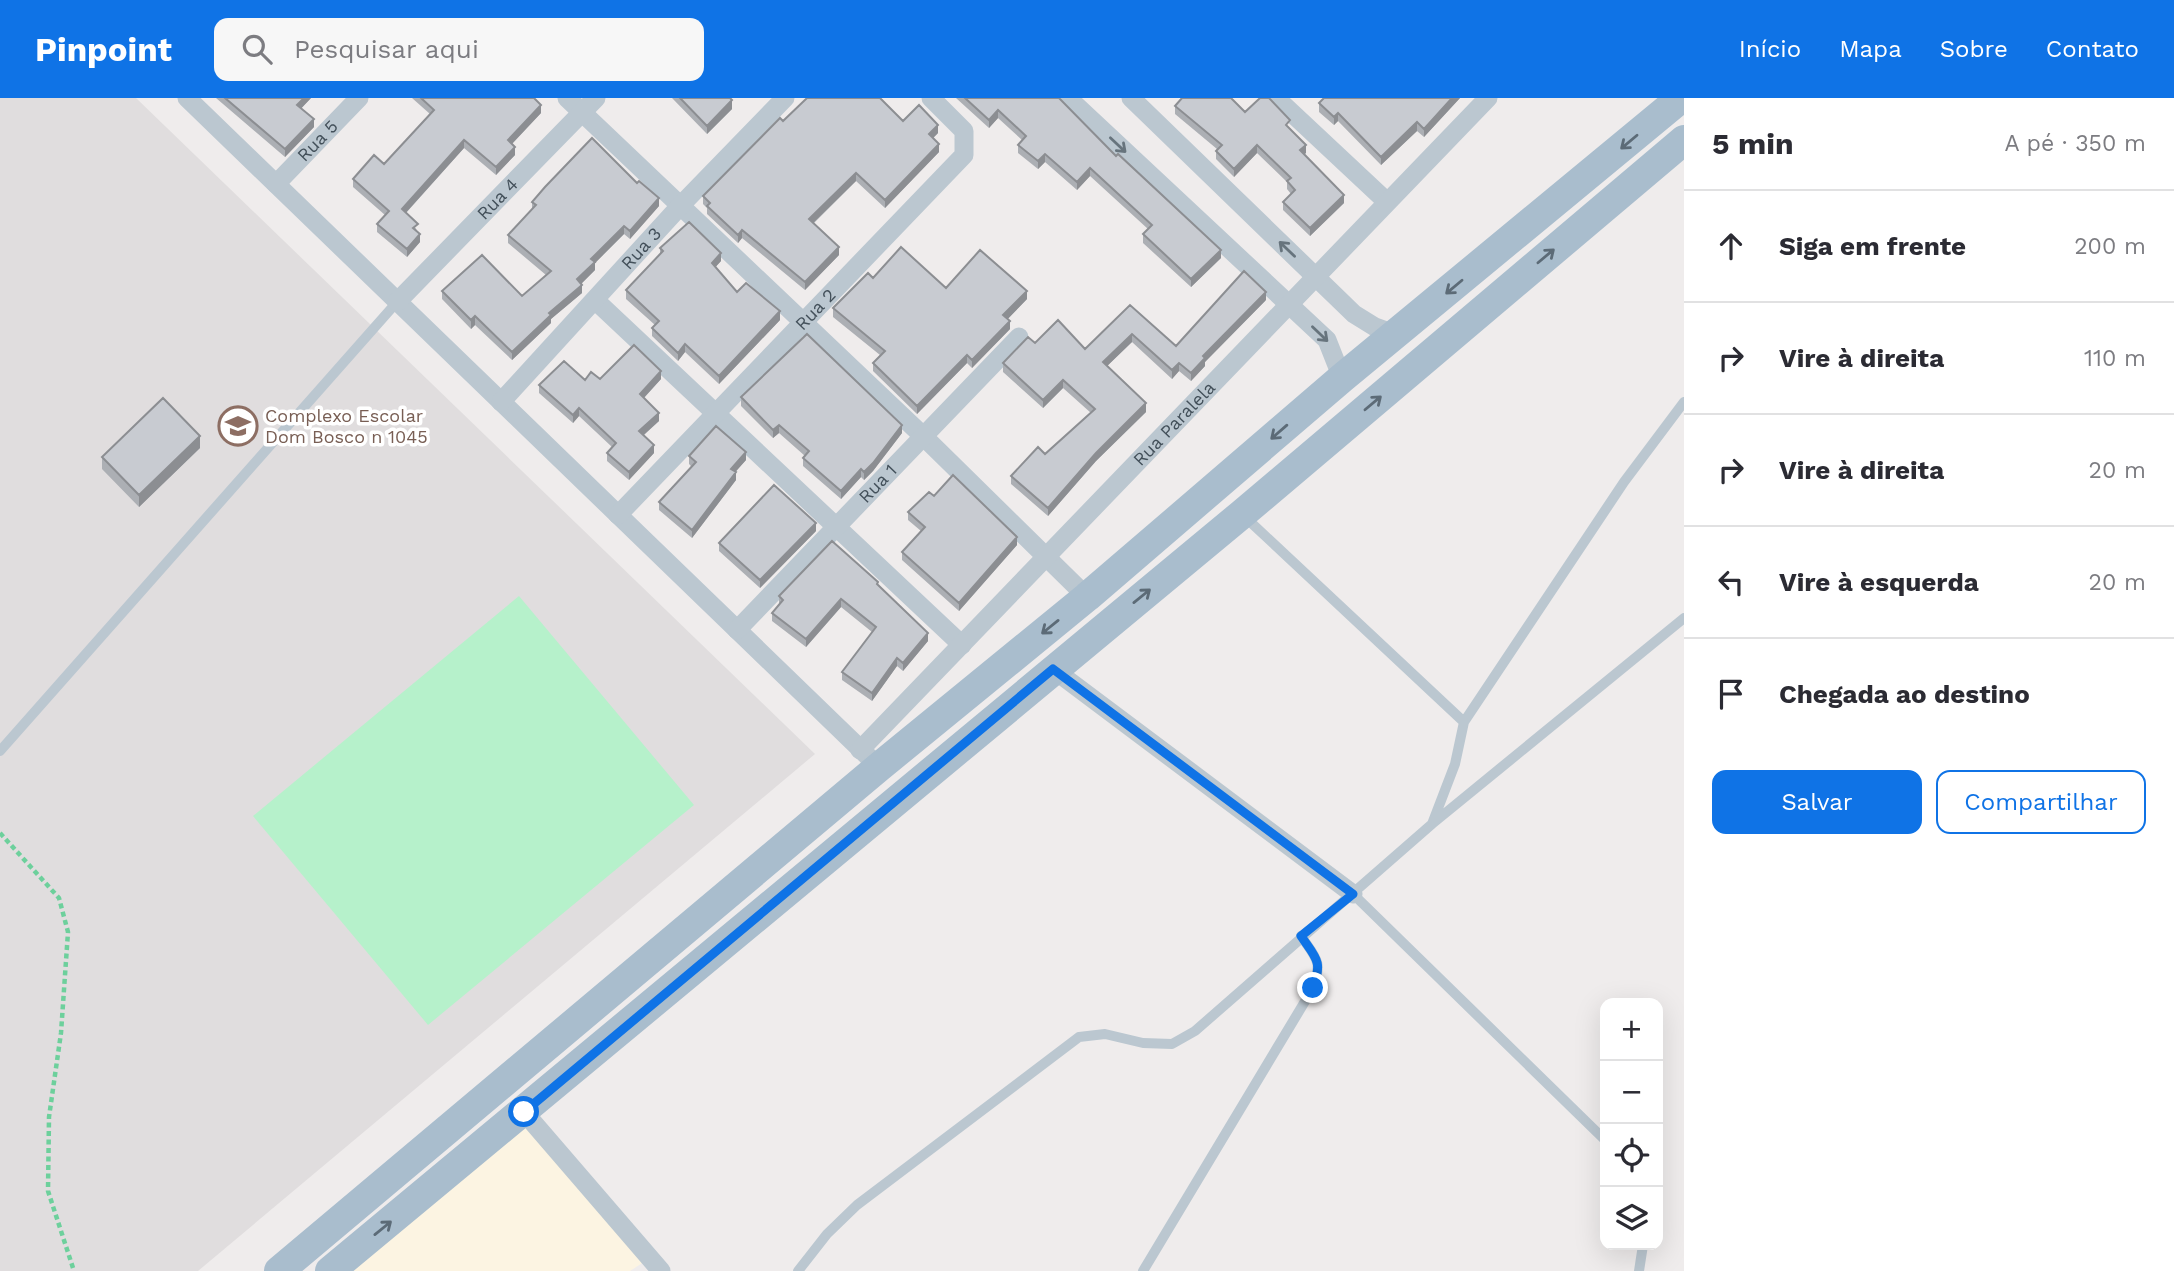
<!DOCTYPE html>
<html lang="pt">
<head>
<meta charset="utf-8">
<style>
  :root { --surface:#fff; --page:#f7f7f7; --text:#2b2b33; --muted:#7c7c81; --line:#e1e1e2; --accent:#0f73e6 }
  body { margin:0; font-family:"Work Sans",sans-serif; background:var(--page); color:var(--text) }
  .controls { position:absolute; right:21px; bottom:21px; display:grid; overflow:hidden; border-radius:14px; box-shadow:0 7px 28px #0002 }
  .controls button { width:63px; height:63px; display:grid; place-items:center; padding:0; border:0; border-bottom:2px solid var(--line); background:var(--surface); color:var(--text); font:35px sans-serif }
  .stop { position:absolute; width:21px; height:21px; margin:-16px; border:5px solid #0f73e6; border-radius:50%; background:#fff }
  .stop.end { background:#0f73e6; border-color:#fff; box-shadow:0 2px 7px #0008 }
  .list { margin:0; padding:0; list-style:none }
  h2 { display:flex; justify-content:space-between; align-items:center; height:91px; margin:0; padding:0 28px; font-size:30px }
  h2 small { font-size:23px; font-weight:400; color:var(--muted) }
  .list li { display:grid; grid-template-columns:46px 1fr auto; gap:21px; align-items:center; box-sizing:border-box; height:112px; padding:0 28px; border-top:2px solid var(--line) }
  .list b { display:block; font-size:26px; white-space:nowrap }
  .list em { font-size:23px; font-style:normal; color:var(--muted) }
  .actions { display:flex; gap:14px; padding:21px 28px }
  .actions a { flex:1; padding:16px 0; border:2px solid var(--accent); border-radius:14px; text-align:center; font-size:24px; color:var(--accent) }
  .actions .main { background:var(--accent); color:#fff }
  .icon { flex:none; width:38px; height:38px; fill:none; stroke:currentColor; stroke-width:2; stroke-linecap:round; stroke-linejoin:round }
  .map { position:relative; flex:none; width:1684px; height:1173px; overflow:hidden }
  header { display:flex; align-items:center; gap:42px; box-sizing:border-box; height:98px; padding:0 35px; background:var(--accent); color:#fff }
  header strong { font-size:33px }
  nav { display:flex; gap:38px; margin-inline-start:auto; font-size:24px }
  .search { width:490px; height:63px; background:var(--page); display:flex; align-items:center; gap:18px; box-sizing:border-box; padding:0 24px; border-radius:14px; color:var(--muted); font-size:26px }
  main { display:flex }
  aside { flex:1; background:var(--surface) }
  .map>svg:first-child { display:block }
  .commercial { fill:#fcf4e2 }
  .education { fill:#e0ddde }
  .green { fill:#b6f1cb }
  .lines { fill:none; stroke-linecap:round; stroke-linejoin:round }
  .path { stroke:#6dd09c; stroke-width:4.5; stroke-dasharray:5 3.5; stroke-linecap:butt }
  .service { stroke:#bbc7d0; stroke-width:10 }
  .minor { stroke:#bbc7d0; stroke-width:19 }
  .primary { stroke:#a9bdcd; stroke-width:30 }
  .wall { fill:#acafb4 }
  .shaded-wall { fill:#8c8e92 }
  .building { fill:#c8cbd1; stroke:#8c8e92; stroke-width:2 }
  .oneway { stroke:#5c6b77 }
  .oneway2 { stroke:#67747d }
  .route { stroke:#0f73e6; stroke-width:9 }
  .labels { text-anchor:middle; stroke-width:7; stroke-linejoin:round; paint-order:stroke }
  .street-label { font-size:18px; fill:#43505a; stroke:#fff }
  .education-label { font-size:18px; fill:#785e54; stroke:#fff; text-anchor:start }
</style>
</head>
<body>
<header>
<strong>Pinpoint</strong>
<div class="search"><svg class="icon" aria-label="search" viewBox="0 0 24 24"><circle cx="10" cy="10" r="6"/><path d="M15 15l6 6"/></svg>Pesquisar aqui</div>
<nav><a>Início</a><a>Mapa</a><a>Sobre</a><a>Contato</a></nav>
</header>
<main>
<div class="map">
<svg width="1684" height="1173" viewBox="0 0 1684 1173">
  <rect width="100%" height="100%" fill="#efecec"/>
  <!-- commercial -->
  <path class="commercial" d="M524,1014L650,1160L630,1173H330Z"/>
  <!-- education -->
  <path class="education" d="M0,0H136L815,656L198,1173H0Z"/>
  <!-- green -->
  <path class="green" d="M519,498L694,707L428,927L253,718Z"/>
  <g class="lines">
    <!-- path -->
    <path class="path" d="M0,735L59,800L68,834L61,935L49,1019L48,1093L74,1173"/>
    <!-- service -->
    <path class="service" d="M1245,419L1464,624
      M0,653L397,204
      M1432,726L1455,666L1464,624L1624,384L1684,304
      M1353,796L1605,1042
      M798,1173L827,1136L857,1107L1079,939L1105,936L1143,945L1172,946L1195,933L1432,726L1684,520
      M1143,1173L1313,890C1323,863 1316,860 1301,838
      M1639,1173L1643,1147"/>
    <!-- minor -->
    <g class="minor">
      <path d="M187,0L879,669"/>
      <path d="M567,0L923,338L1087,499"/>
      <path d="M1068,0L1327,242L1342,280"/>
      <path d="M1131,0L1354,216L1375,229L1397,237"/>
      <path d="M1276,0L1386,103"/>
      <path id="s1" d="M276,86L359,0"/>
      <path d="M595,202L962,547"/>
      <path id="s2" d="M397,204L596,0"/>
      <path id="s3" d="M501,304L681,107L785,0"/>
      <path id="s4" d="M618,417L964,57V33L931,0"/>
      <path id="s5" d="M737,532L1019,239"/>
      <path d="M1053,571L1353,796"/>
      <path id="s6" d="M860,652L1488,0"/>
      <path d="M524,1014L661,1173"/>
    </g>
    <!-- primary -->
    <path class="primary" d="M279,1173L879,669L1087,499L1342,280L1681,0
      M330,1173L1242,416L1684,42"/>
  </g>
  <!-- wall -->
  <path class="wall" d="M216,0H311L301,10L314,29L285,59Z
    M412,0H534L541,15L512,46L515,57L496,77L464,50L406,115L418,134L420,144L407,159L377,134V126L385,117L353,89V81L384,66L430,16Z
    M672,0H730L732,11L707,36Z
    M956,0H1059L1116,58L1221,160L1191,189L1143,145V136L1148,131L1090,78L1077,92L1045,64L1038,71L1018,55V47L1022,42L998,20L989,30Z
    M1324,0H1460L1424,39L1417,33L1381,67L1338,23L1334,27L1319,14V5Z
    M1175,8L1245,14L1290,30L1306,55L1304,56L1344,105L1310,138L1283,112V104L1291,96L1287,91V84L1257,55L1234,79L1216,61V53L1217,51L1175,16Z
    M783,23H903L938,35L933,40L939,54L885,110L856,83L814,125L839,157L805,192L742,140L738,145L707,116V110L703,106V98Z
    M532,104L659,108L630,141L624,136L595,165V172L581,186L582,195L551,221V225L512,262L475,227L471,231L442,201V193L522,198L546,177L508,145V137L532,111Z
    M660,150L721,163L715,169L737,194L780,222L719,286L685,254L678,263L652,238V230L655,227L626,201V192L660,157Z
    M873,180L946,190L1027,201L1007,221L1010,231L972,270L967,265L917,316L873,273V265L880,257L833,219V210Z
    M1266,202L1205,264V268L1191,283L1179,273L1172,281L1132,244L1107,268L1146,314L1096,363L1048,418L1011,386V378L1045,356L1091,315L1063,290L1043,310L1003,274V265L1035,245L1085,251L1130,207L1176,248Z
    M600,281H661L644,300L659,323L644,337L654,355L629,382L607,363V355L612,349L579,318L573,325L539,295V287Z
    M741,299L902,335L873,373L864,382L861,379L841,401L803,368V360L805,358L779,335L773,340L741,308Z
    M200,350L139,409L102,371V359Z
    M689,358L746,362L735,374L736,382L692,440L659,412V404L692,369L689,366Z
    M934,398L1017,447L959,513L902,462V454L921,433L908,422V414Z
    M816,433L760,490L719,453V445Z
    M878,488L928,543L903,573L897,568L872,603L842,582V574L872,534L841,509L806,549L772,523V515L779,507V498Z"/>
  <!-- shaded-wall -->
  <path class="shaded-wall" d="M304,0H311L297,15V7Z
    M1452,0H1460L1424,39V31Z
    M732,2V11L707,36V28Z
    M541,7V15L508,50V42Z
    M998,12V20L989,30V22Z
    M1338,15V23L1334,27V19Z
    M314,21V29L285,59V51Z
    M1417,24V33L1381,67V59Z
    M938,27V35L929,44V36Z
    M464,42V50L402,119V111Z
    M939,46V54L885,110V102Z
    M1257,47V55L1234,79V71Z
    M1306,47V55L1300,60V52Z
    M515,49V57L496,77V69Z
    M1045,56V64L1038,71V63Z
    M1090,70V78L1077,92V84Z
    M856,75V83L809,129V121Z
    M1344,97V105L1310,138V130Z
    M659,100V108L630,141V133Z
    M624,128V136L595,165V172L577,190V181L591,161Z
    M742,132V140L738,145V137Z
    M420,136V144L407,159V151Z
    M839,149V157L805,192V184Z
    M1221,152V160L1191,189V181Z
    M721,155V163L712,173V165Z
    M582,187V195L551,221V225L512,262V254L549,215Z
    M1027,193V201L1003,226V217Z
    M1266,194V202L1205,264V268L1191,283V275L1203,258Z
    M780,213V222L719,286V278Z
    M475,218V227L471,231V222Z
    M1010,223V231L972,270V262Z
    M1132,236V244L1103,272V264Z
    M685,246V254L678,263V255Z
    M967,257V265L917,316V308Z
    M1179,265V273L1172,281V272Z
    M661,273V281L640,304V296Z
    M1063,282V290L1043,310V302Z
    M1146,305V314L1096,363L1048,418V410L1096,355Z
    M579,310V318L573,325V317Z
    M659,315V323L639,341V333Z
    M779,327V335L773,340V332Z
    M902,327V335L873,373L864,382V374Z
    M200,338V350L139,409V397Z
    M654,347V355L629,382V374Z
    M746,354V362L731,379V371Z
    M861,371V379L841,401V393Z
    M736,374V382L692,440V432Z
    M816,425V433L760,490V482Z
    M1017,439V447L959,513V505Z
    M841,501V509L806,549V541Z
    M928,535V543L903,573V565Z
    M897,560V568L872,603V595Z"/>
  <!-- building -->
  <path class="building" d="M225,0H304L297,7L314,21L285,51Z
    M421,0H534L541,7L508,42L515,49L496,69L464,42L402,111L418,126L413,130L420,136L407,151L377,126L389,113L353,81L374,57L384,66L434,12Z
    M680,0H730L732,2L707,28Z
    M807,0H880L903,23L919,7L938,27L929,36L939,46L885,102L856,75L809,121L839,149L805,184L742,132L738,137L707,108L710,105L703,98L780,20L783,23Z
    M965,0H1059L1116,58L1118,56L1221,152L1191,181L1143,136L1152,127L1090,70L1077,84L1045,56L1038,63L1018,47L1026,38L998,12L989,22Z
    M1182,0H1231L1245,14L1260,0H1269L1290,22L1286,27L1306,47L1300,52L1344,97L1310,130L1283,104L1295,92L1287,83L1291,80L1257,47L1234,71L1216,53L1222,47L1175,8Z
    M1324,0H1452L1424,31L1417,24L1381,59L1338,15L1334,19L1319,5Z
    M592,40L637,85L639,83L659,100L630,133L624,128L591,161L595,164L577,181L582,187L549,215L551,217L512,254L475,218L471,222L442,193L482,157L522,198L551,173L508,137L536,107L532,104L545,89Z
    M689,124L721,155L712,165L737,194L746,185L780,213L719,278L685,246L678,255L652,230L659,223L626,192L663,153L660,150Z
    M901,149L946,190L980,152L1027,193L1003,217L1010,223L972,262L967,257L917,308L873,265L885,253L833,210L868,175L873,180Z
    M1244,173L1266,194L1203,258L1205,260L1191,275L1179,265L1172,272L1132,236L1103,264L1146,305L1096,355L1048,410L1011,378L1038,349L1045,356L1095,311L1063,282L1043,302L1003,265L1028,239L1035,245L1058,222L1085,251L1130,207L1176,248Z
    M807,236L902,327L873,365L864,374L861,371L841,393L803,360L809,353L779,327L773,332L741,299Z
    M634,247L661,273L640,296L659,315L639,333L654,347L629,374L607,355L616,345L579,310L573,317L539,287L564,263L585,282L591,274L600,281Z
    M163,300L200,338L139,397L102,359Z
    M716,328L746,354L731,371L736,374L692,432L659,404L696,364L689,358Z
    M953,377L1017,439L959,505L902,454L925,429L908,414L929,394L934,398Z
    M774,387L816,425L760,482L719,445Z
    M832,443L878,484L877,486L928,535L903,565L897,560L872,595L842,574L876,529L841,501L806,541L772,515L783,502L779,498Z"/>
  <!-- one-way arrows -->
  <defs><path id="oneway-shaft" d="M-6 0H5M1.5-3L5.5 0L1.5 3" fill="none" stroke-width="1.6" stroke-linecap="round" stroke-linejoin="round" transform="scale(1.75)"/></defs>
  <g class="oneway">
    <use href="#oneway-shaft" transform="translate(1629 44) rotate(140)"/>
    <use href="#oneway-shaft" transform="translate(1546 158) rotate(-40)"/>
    <use href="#oneway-shaft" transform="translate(1454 189) rotate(140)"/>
    <use href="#oneway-shaft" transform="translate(1373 305) rotate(-40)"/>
    <use href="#oneway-shaft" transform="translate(1279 334) rotate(139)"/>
    <use href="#oneway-shaft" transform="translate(1142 498) rotate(-39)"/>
    <use href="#oneway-shaft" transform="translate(1050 529) rotate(141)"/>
    <use href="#oneway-shaft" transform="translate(383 1130) rotate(-39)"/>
  </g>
  <g class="oneway2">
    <use href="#oneway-shaft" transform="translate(1118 47) rotate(43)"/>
    <use href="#oneway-shaft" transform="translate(1287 151) rotate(-136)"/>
    <use href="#oneway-shaft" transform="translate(1320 236) rotate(44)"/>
  </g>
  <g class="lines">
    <!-- route -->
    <path class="route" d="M524,1014L1053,571L1353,796L1301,838C1316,860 1323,863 1313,890"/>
  </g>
  <!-- icons -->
  <defs>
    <g id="school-ring" transform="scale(2.0125)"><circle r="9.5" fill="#fff" stroke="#8d6e63" stroke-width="1.5"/><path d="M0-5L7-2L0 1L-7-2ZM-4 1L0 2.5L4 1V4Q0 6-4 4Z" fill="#8d6e63"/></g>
  </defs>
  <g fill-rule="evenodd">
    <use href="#school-ring" x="238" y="328"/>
  </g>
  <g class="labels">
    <!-- street labels -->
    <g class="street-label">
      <text dy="6" stroke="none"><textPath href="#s1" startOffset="60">Rua 5</textPath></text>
      <text dy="6" stroke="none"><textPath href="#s2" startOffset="144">Rua 4</textPath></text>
      <text dy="6" stroke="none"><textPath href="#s3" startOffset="208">Rua 3</textPath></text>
      <text dy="6" stroke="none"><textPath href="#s4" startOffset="285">Rua 2</textPath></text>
      <text dy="6" stroke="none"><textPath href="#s6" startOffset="453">Rua Paralela</textPath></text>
      <text dy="6" stroke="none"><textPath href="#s5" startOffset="203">Rua 1</textPath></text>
    </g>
    <!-- education labels -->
    <g class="education-label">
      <text x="265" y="324">Complexo Escolar<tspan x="265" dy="21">Dom Bosco n 1045</tspan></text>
    </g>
  </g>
</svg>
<div class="controls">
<button>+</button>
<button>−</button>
<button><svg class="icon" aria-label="locate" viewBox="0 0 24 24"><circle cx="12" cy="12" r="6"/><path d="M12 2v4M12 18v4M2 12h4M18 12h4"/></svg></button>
<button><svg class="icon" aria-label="layers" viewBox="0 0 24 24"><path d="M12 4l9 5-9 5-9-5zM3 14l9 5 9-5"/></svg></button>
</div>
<div class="stop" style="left:524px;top:1014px"></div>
<div class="stop end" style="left:1313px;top:890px"></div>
</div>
<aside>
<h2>5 min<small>A pé · 350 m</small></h2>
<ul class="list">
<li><svg class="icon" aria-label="ahead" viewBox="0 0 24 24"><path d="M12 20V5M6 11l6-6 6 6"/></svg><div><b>Siga em frente</b></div><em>200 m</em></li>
<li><svg class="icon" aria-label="right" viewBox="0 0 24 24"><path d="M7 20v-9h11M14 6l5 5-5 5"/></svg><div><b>Vire à direita</b></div><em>110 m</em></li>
<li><svg class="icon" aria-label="right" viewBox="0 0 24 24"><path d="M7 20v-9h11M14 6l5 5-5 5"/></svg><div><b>Vire à direita</b></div><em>20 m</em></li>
<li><svg class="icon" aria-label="left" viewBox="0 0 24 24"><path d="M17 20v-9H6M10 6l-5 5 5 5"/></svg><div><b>Vire à esquerda</b></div><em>20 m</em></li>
<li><svg class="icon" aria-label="arrive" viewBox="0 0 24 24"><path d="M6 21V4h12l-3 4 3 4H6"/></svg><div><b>Chegada ao destino</b></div></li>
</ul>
<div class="actions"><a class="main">Salvar</a><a>Compartilhar</a></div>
</aside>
</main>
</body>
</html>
